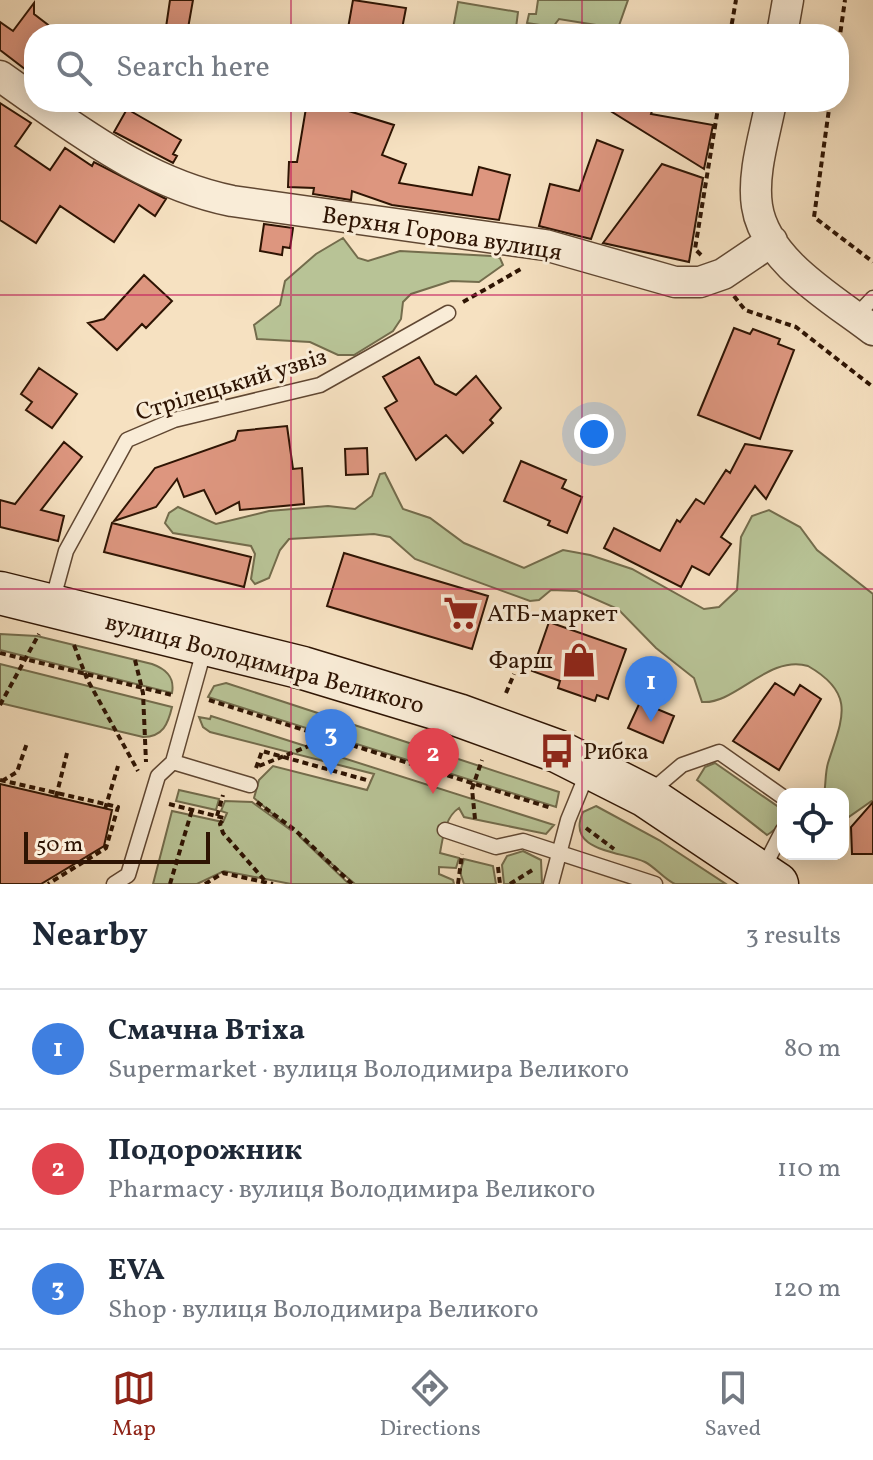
<!DOCTYPE html>
<html lang="en">
<head>
<meta charset="utf-8">
<style>
  :root { --surface:#fff; --page:#f2f2f3; --text:#1f2937; --muted:#747a83; --line:#e0e1e3; --accent:#8f2418 }
  body { margin:0; font-family:Vollkorn,serif; background:var(--page); color:var(--text) }
  .controls { position:absolute; right:24px; bottom:24px; display:grid; overflow:hidden; border-radius:16px; box-shadow:0 4px 20px #0003 }
  .controls button { width:72px; height:72px; display:grid; place-items:center; padding:0; border:0; border-bottom:2px solid var(--line); background:var(--surface); color:var(--text); font:40px sans-serif }
  .scale { position:absolute; left:24px; bottom:20px; width:186px; box-sizing:border-box; padding-left:8px; border:4px solid #2e1403; border-top:0; font-size:22px; line-height:28px; white-space:nowrap; color:#2e1403; -webkit-text-stroke:6px #f9ecd7; paint-order:stroke }
  .you { position:absolute; left:594px; top:434px; width:28px; height:28px; margin:-20px; border:6px solid #fff; border-radius:50%; background:#1a73e8; box-shadow:0 0 0 12px #1a73e833 }
  .badge { display:grid; place-items:center; width:52px; height:52px; border-radius:50%; background:var(--accent); color:#fff; font-size:26px; font-weight:700 }
  .pin { position:absolute; translate:-50% -66px; filter:drop-shadow(0 2px 4px #0008) }
  .pin::after { content:''; position:absolute; top:42px; width:28px; height:24px; background:inherit; clip-path:polygon(0 0,100% 0,50% 100%) }
  .list { margin:0; padding:0; list-style:none }
  h2 { display:flex; justify-content:space-between; align-items:center; height:104px; margin:0; padding:0 32px; font-size:34px }
  h2 small { font-size:26px; font-weight:400; color:var(--muted) }
  .list li { display:grid; grid-template-columns:52px 1fr auto; gap:24px; align-items:center; box-sizing:border-box; height:120px; padding:0 32px; border-top:2px solid var(--line) }
  .list b { display:block; font-size:30px; white-space:nowrap }
  .list p { margin:0; font-size:26px; white-space:nowrap; color:var(--muted) }
  .list em { font-size:26px; font-style:normal; color:var(--muted) }
  .icon { flex:none; width:44px; height:44px; fill:none; stroke:currentColor; stroke-width:2; stroke-linecap:round; stroke-linejoin:round }
  .map { position:relative; flex:none; width:873px; height:884px; overflow:hidden }
  .search { position:absolute; background:var(--surface); box-shadow:0 4px 20px #0003; left:24px; right:24px; top:24px; height:88px; display:flex; align-items:center; gap:20px; box-sizing:border-box; padding:0 28px; border-radius:32px; color:var(--muted); font-size:30px }
  .sheet { height:464px; background:var(--surface) }
  nav { display:flex; justify-content:space-around; align-items:center; box-sizing:border-box; height:112px; border-top:2px solid var(--line); background:var(--surface); font-size:22px; color:var(--muted) }
  nav a { display:grid; justify-items:center; gap:4px }
  nav .on { color:var(--accent) }
  .map>svg:first-child { display:block }
  .green { fill:#b8c396; stroke:#736c4c; stroke-width:2 }
  .building { fill:#dd967f; stroke:#2e1403; stroke-width:2 }
  .lines { fill:none; stroke-linecap:round; stroke-linejoin:round }
  .lane-casing { stroke:#604732; stroke-width:17 }
  .street-casing { stroke:#604732; stroke-width:33 }
  .secondary-casing { stroke:#2e1403; stroke-width:45 }
  .path { stroke:#2e1403; stroke-width:4; stroke-dasharray:6 4; stroke-linecap:butt }
  .lane { stroke:#f9ecd7; stroke-width:14 }
  .street { stroke:#f9ecd7; stroke-width:30 }
  .secondary { stroke:#f9ecd7; stroke-width:42 }
  .grid { fill:none; stroke:#c2185b; stroke-width:2; stroke-opacity:0.55 }
  .labels { text-anchor:middle; stroke-width:6; stroke-linejoin:round; paint-order:stroke }
  .street-label { font-size:24px; fill:#2e1403; stroke:#f9ecd7 }
  .poi-label { font-size:24px; fill:#2e1403; stroke:#f9ecd7; text-anchor:start }
</style>
</head>
<body>
<div class="map">
<svg width="873" height="884" viewBox="0 0 873 884">
  <rect width="100%" height="100%" fill="#f6e1c1"/>
  <filter id="stains"><feTurbulence type="fractalNoise" baseFrequency=".0025" numOctaves="4"/><feColorMatrix values="0 0 0 0 .2 0 0 0 0 .09 0 0 0 0 .02 0 0 0 .5 -.17"/></filter>
  <radialGradient id="worn" r=".72"><stop offset=".6" stop-color="#630" stop-opacity="0"/><stop offset="1" stop-color="#630" stop-opacity=".3"/></radialGradient>
  <!-- green -->
  <path class="green" d="M538,0H628L616,34H605L602,26L559,19L553,27L527,23L529,14H536Z
    M458,2L518,12L516,28L549,34H452Z
    M343,238L358,258L368,261L400,251L492,256L500,258L503,265L479,282L451,281L411,294L403,302L401,319L393,331L354,355H338L310,342L257,339L254,325L280,305L285,281L316,254Z
    M385,473L403,509L430,518L464,543L524,568L563,550L590,555L632,569L704,609L719,607L737,590L741,537L752,516L769,510L800,527L817,550L873,594V800L843,821V794H824C826,784 825,773 828,763C842,719 857,694 808,666C769,654 735,705 702,702L694,678L656,648L618,609L577,591L551,590L539,600L530,601L415,559L390,537L374,534L289,539L280,550L269,578L255,584L251,579L255,554L251,546L173,533L165,523L169,513L178,507L216,524L269,511L328,506L355,509L372,496L380,474Z
    M0,634L37,636L152,664C166,669 175,677 172,693L0,650Z
    M0,664L172,707C168,724 163,737 143,737L0,703Z
    M226,683L559,792L556,807L208,697L214,686Z
    M211,716L554,825L546,834L464,817L459,808C445,817 443,837 440,853L459,858L456,868L439,867V874L453,880L454,884H355L299,836L349,884H291L224,871L197,884H153L172,811L223,822L227,813L221,811L225,801L252,802L292,831L254,798L259,780L273,766L367,790L374,774L210,732L203,727L199,717L210,719Z
    M715,763L780,808C785,819 777,829 767,835L697,780L705,767Z
    M179,790L219,799L216,810L176,801Z
    M596,806L659,840L726,884C712,884 689,884 675,884C665,880 655,867 645,862C621,851 565,852 583,812Z
    M523,851L541,860L542,884H504L502,865L507,856Z
    M464,859L493,866L496,884H464L460,872Z"/>
  <!-- building -->
  <path class="building" d="M170,0H193L187,34H165Z
    M353,0L406,8L401,34H347Z
    M34,3V14L60,34H34V76L0,50V22L13,31Z
    M307,102H341L339,108L394,125L382,155L406,164L399,183L472,195L479,167L510,175L499,220L392,205L352,191L351,200L313,194L314,188L288,187L289,162H297Z
    M596,102H655L651,114L713,125L704,169Z
    M0,103L31,123L15,146L50,170L65,148L92,166L94,162L166,199L155,216L139,205L114,242L60,206L36,243L0,220Z
    M127,109L181,140L173,154L177,156L173,163L114,132Z
    M597,140L623,150L591,239L539,226L550,184L579,191Z
    M662,164L703,178L689,262L603,243Z
    M264,224L293,228L290,248L283,247L282,255L260,251Z
    M144,275L172,301L146,328L142,324L117,350L88,323L104,319Z
    M734,328L750,334L753,329L780,339L778,344L794,350L760,439L698,415Z
    M419,357L435,384L456,395L476,376L501,408L490,420L493,423L463,453L446,435L416,460L385,408L397,401L383,377Z
    M39,368L77,394L52,428L26,410L32,402L21,394Z
    M287,426L293,469L302,468L304,504L240,510L239,502L216,514L204,490L184,497L177,479L156,507L114,521L155,468L235,440L238,431Z
    M64,442L82,457L41,510L64,516L58,541L0,527V500L15,504Z
    M745,444L792,451L766,499L755,486L721,537L731,544L709,575L692,566L681,587L604,548L614,528L660,551L677,520L680,522L696,499L704,504L726,470L730,473Z
    M367,448L368,474L346,475L345,449Z
    M521,461L566,480L562,488L582,497L567,533L548,525L550,521L504,501Z
    M112,523L251,557L244,587L104,552Z
    M344,553L488,596L472,649L327,606Z
    M549,622L626,649L608,699L597,695L595,701L558,688L560,681L532,671Z
    M775,683L794,695L800,685L821,699L779,770L733,741Z
    M640,702L674,716L663,743L628,728Z
    M0,784L112,810L104,846L41,884H0Z
    M873,802V854H852L851,827Z"/>
  <g class="lines">
    <!-- lane casing -->
    <g class="lane-casing">
      <path id="lane" d="M856,316L873,298
        M52,602L66,551L127,440L174,420L320,385L448,313
        M173,762L250,785
        M649,793L682,765L719,752L783,797
        M445,830L496,847L523,841L655,884
        M763,869L783,830
        M114,884L128,875L158,776L173,762L205,647
        M551,884L568,820L589,769"/>
    </g>
    <!-- street casing -->
    <g class="street-casing">
      <path id="street" d="M782,34L788,0
        M0,76L34,100
        M37,102C98,145 158,186 232,201L545,245L675,282H700L723,274L772,241
        M771,102C765,134 752,173 757,206C765,261 833,299 873,330"/>
    </g>
    <!-- secondary casing -->
    <g class="secondary-casing">
      <path id="secondary" d="M0,593L303,668L458,715L557,751L646,796L777,884"/>
    </g>
    <!-- path -->
    <path class="path" d="M730,34L736,0
      M839,42L845,0
      M830,102L814,217L873,262
      M701,255L695,249L719,102
      M734,296L745,310L796,327L873,387
      M463,302L521,269
      M74,645L87,679L138,771
      M0,653L172,695
      M135,660L143,693L146,762
      M506,693L514,674
      M209,700L551,808
      M0,705L39,634
      M259,766L321,741
      M256,768L262,751L370,781
      M0,780L118,807L106,848L48,884
      M2,781L17,772L27,743
      M56,797L67,753
      M257,802L295,830L352,884
      M169,804L224,818L220,824L223,833L267,883
      M105,809L118,766
      M217,816L223,795
      M475,819L472,789L482,760
      M586,828L614,849
      M498,867L500,884
      M170,884L192,810
      M205,884L223,873L273,884
      M458,884L462,854
      M510,884L534,869"/>
    <!-- lane -->
    <use href="#lane" class="lane"/>
    <!-- street -->
    <use href="#street" class="street"/>
    <!-- secondary -->
    <use href="#secondary" class="secondary"/>
  </g>
  <!-- grid -->
  <path class="grid" d="M291,0V34M582,0V34M291,102V884M582,102V884M0,295H873M0,589H873"/>
  <!-- icons -->
  <defs>
    <g id="supermarket-bare" transform="scale(2.76)"><path d="M-6-5.5h2.5l.6 2H6L4.5 2H-2.5L-4.4-4H-6ZM-1.5 3.2a1.3 1.3 0 1 0 .1 0ZM3 3.2a1.3 1.3 0 1 0 .1 0Z" fill="#8f2418" stroke="#f9ecd7" stroke-width="2.5" paint-order="stroke"/></g>
    <g id="shop-bare" transform="scale(2.76)"><path d="M-5-2.5h2.3a2.7 3.5 0 0 1 5.4 0H5L5.5 6h-11ZM-1.5-2.5h3a1.5 2.3 0 0 0-3 0Z" fill="#8f2418" stroke="#f9ecd7" stroke-width="2.5" paint-order="stroke"/></g>
    <g id="bus-bare" transform="scale(2.76)"><path d="M-5-6H5V4H4V6H2V4H-2V6H-4V4H-5ZM-3.5-4V0h7V-4ZM-3.5 1.2v1.5H-2V1.2ZM2 1.2v1.5H3.5V1.2Z" fill="#8f2418" stroke="#f9ecd7" stroke-width="2.5" paint-order="stroke"/></g>
  </defs>
  <g fill-rule="evenodd">
    <use href="#supermarket-bare" x="461" y="613"/>
    <use href="#shop-bare" x="579" y="660"/>
    <use href="#bus-bare" x="557" y="751"/>
  </g>
  <g class="labels">
    <!-- street labels -->
    <g class="street-label">
      <text transform="translate(442 233) rotate(9)" y="8">Верхня Горова вулиця</text>
      <text transform="translate(231 384) rotate(-17)" y="8">Стрілецький узвіз</text>
      <text transform="translate(265 663) rotate(15)" y="8">вулиця Володимира Великого</text>
    </g>
    <!-- poi labels -->
    <g class="poi-label">
      <text x="487" y="621">АТБ-маркет</text>
      <text x="553" y="668" text-anchor="end">Фарш</text>
      <text x="583" y="759">Рибка</text>
    </g>
  </g>
  <rect width="100%" height="100%" filter="url(#stains)"/>
  <rect width="100%" height="100%" fill="url(#worn)"/>
</svg>
<div class="controls">
<button><svg class="icon" aria-label="locate" viewBox="0 0 24 24"><circle cx="12" cy="12" r="6"/><path d="M12 2v4M12 18v4M2 12h4M18 12h4"/></svg></button>
</div>
<div class="scale">50 m</div>
<div class="you"></div>
<div class="pin badge" style="left:651px;top:722px;background:#3f7fe0">1</div>
<div class="pin badge" style="left:433px;top:794px;background:#e0444e">2</div>
<div class="pin badge" style="left:331px;top:775px;background:#3f7fe0">3</div>
<div class="search"><svg class="icon" aria-label="search" viewBox="0 0 24 24"><circle cx="10" cy="10" r="6"/><path d="M15 15l6 6"/></svg>Search here</div>
</div>
<section class="sheet">
<h2>Nearby<small>3 results</small></h2>
<ul class="list">
<li><span class="badge" style="background:#3f7fe0">1</span><div><b>Смачна Втіха</b><p>Supermarket · вулиця Володимира Великого</p></div><em>80 m</em></li>
<li><span class="badge" style="background:#e0444e">2</span><div><b>Подорожник</b><p>Pharmacy · вулиця Володимира Великого</p></div><em>110 m</em></li>
<li><span class="badge" style="background:#3f7fe0">3</span><div><b>EVA</b><p>Shop · вулиця Володимира Великого</p></div><em>120 m</em></li>
</ul>
</section>
<nav>
<a class="on"><svg class="icon" aria-label="map" viewBox="0 0 24 24"><path d="M3 6l6-2 6 2 6-2v14l-6 2-6-2-6 2zM9 4v14M15 6v14"/></svg>Map</a>
<a><svg class="icon" aria-label="directions" viewBox="0 0 24 24"><path d="M12 3l9 9-9 9-9-9zM9 14v-3h6M13 9l2 2-2 2"/></svg>Directions</a>
<a><svg class="icon" aria-label="saved" viewBox="0 0 24 24"><path d="M7 4h10v16l-5-4-5 4z"/></svg>Saved</a>
</nav>
</body>
</html>
